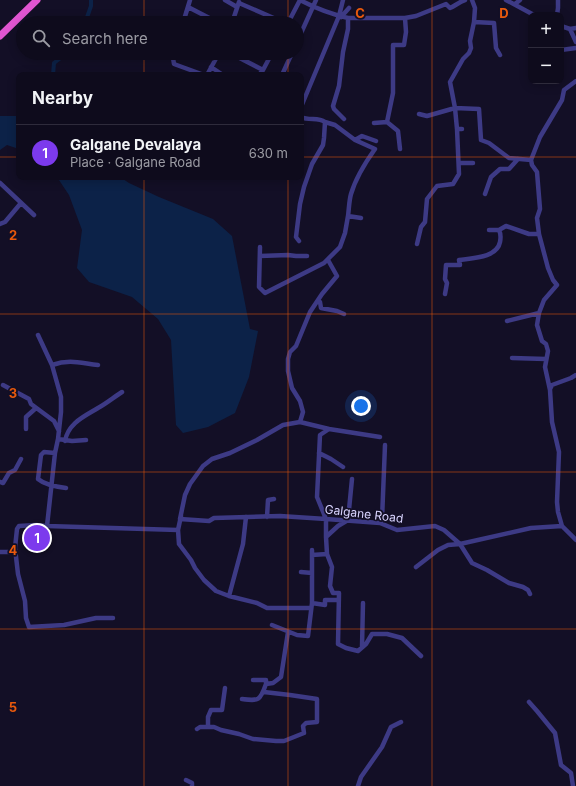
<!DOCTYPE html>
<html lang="en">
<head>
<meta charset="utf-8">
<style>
  :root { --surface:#0e0b1c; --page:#1c1929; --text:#f1f3f6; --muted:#9b9ba3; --line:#2e2b3b; --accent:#7c3aed }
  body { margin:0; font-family:Inter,sans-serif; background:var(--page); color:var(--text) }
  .controls { position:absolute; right:12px; top:12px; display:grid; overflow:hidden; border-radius:8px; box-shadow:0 2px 10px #0003 }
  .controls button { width:36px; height:36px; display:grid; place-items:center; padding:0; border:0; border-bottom:1px solid var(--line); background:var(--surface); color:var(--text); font:20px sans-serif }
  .you { position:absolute; left:361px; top:406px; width:14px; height:14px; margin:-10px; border:3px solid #fff; border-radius:50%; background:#1a73e8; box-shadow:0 0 0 6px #1a73e833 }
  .badge { display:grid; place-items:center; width:26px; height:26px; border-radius:50%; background:var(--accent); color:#fff; font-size:13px; font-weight:700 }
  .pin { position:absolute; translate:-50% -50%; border:2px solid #fff; box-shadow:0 1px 4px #0006 }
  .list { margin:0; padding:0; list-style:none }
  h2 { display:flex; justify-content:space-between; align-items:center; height:52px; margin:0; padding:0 16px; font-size:17px }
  h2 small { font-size:13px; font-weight:400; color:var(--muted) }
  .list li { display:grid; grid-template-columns:26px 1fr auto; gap:12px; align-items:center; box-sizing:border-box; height:56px; padding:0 16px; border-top:1px solid var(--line) }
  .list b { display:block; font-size:15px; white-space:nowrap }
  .list p { margin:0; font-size:13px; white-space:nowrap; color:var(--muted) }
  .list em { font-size:13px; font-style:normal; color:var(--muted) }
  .icon { flex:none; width:22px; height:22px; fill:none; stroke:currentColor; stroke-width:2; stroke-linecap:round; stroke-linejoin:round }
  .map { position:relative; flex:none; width:576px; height:786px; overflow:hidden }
  .search { position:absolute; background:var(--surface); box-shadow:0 2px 10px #0003; left:16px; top:16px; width:288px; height:44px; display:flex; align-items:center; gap:10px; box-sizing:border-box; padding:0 14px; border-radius:22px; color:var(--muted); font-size:15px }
  .panel { position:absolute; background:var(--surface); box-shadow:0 2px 10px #0003; left:16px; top:72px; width:288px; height:108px; border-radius:8px }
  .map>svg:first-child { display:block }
  .water { fill:#0c2248 }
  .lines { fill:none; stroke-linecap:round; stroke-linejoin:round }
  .canal { stroke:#0c2248; stroke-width:4 }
  .minor { stroke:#3d3a85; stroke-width:4.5 }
  .trunk { stroke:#e055d1; stroke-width:7 }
  .grid { fill:none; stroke:#e8590c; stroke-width:1; stroke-opacity:0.55 }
  .labels { text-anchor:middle; stroke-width:3.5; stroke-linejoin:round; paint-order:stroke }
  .street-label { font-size:12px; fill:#d9d4ff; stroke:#130f26 }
  .grid-label { font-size:13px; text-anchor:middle; font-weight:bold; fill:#e8590c; stroke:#130f26; stroke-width:3.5; stroke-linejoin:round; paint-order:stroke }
</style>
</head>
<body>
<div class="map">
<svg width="576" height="786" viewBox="0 0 576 786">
  <rect width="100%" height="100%" fill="#130f26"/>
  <!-- water -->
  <path class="water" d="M0,116H19V149L7,145L0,150Z
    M57,177H120L129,183L159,197L213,219L232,236L250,329L258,331L249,377L235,413L208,427L183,433L176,425L171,340L158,319L132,297L89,282L77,268L82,230L69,195Z"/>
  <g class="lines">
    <!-- canal -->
    <path class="canal" d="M85,23L91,6V0
      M53,75L54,63L67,53"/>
    <!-- minor -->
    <path class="minor" d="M225,0L237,7
      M300,0C315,8 331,14 348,18H405L416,16L446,4L450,8C455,6 459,2 465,0
      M506,0L534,15
      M239,3L285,23
      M515,4L520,0
      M188,7L219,23
      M557,15L558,8V0
      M341,17L349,8
      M474,22L494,23L496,48L500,55
      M183,23L190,0
      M232,23L239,2
      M288,23L300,0
      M561,26L570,29L576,28
      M570,29L576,42
      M297,42L316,0
      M561,50L576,48
      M175,53L173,58L174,64L204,75
      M201,53L215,59
      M230,53L263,70
      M211,67L223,75
      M207,75L219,53
      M259,75L263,70L272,53
      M282,75L292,53
      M576,81L564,90L562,100L540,137L531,160L532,165L537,172L540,209L537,218L539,234L548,268L553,280L557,285L544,300L539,313L537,325L542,341L546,344L548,351L545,367L550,390L552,422L559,452L557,502L558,512L562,526L576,540
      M301,107L339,16L343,0
      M419,114L427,116L455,108L450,82L463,59L469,53L471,48L470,41L474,22L475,8L472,0
      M344,119L334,109L333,106L339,86L343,52L348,29V18
      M325,122L335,125L355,140L375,149C365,163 356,177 351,194C349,201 349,209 348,216L361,218
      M374,123L387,122
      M462,129H457L455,108L479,109L481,140L489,143L509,158L531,160
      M355,140L362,136L376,141
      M400,149L398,131L387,122L393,93V45H404L406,32L405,18
      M459,163H473
      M0,183L34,215
      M485,194L491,177L500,169H509L518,159
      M0,224L5,222L21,203
      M489,230H499L506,226L529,234H539
      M299,241L296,237L300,204L304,187L312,164L323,145L324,138L325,122C318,117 309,121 301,117
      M417,244L421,227L425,222L427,199L437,186L453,184L459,174L457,129
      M260,247L259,287L265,293L324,263L340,247L345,233L348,216
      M260,256L288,255L296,256H307
      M328,260L337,276L322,294L310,312L296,346L290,352L288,359V371L292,388L300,401L303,412L300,422L283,425L257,440L230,453L212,459L203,466L190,484L185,495L180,519L209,521L214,518L280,516L326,519L380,523L397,530L435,526L444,530L460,544L531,528L562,526
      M445,294L447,283L445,279L446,265H460L459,260C472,258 497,258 500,242C501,237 501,234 499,230
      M318,300L320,302L321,308L337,311L344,314
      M507,321L539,313
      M38,335L52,365L61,397V412L58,439L55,453L47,526
      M512,358L546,359
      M52,365C70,359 80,363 98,365
      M3,385L29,399L31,404L54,421L59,431
      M550,389L552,385L571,378L576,375
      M300,422L329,429
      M26,429V417L36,408
      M58,439L72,441L86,440
      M65,441C68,423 85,416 98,408C107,403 114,397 122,392
      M55,453L44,452L41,455L38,479C45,485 58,487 66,488
      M319,453L331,459L343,467
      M352,479L348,520L338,526L326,537L327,554L332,567L330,586L333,593H339L338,644L346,648L358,651L366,644L372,634H387L402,638L421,656
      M0,482L3,483L9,473L15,470L21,459
      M181,516L178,530L179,544L191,560L195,568L204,580L216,591L229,596L257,603L267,608H311
      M267,517L268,500L274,499
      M380,523L382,520L385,445
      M326,537V519L317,497L320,435L329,429L380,437
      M15,548L18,574L25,601L26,618L29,627L64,625L96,618H113
      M0,552H10L15,548L17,529L19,526L36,525L47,526L178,530
      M312,555L327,554
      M416,567L438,550L448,545L460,544L472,563L487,570L509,583L523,587L528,590L530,594
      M301,572L312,573V603
      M312,573V550
      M229,596L243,544L246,517
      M272,625L297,635L308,636L312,603L325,605V600H339
      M362,647L363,603
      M253,680H266V684
      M242,699C259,701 260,701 266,684L273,683L281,677L288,632
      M529,702L537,711L555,733L561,765L571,773L573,786
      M208,727V717L211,710H222L225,688
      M197,729L200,727H214L221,730L239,734L253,739L276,741H284L304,733L303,726L306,723L317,722V699L290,695L264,692
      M186,780L192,783V786
      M358,786L361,777L382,747L391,727L401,722"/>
    <!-- trunk -->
    <path class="trunk" d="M0,36L37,0"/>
  </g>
  <!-- grid -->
  <path class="grid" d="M144,0V23M288,0V23M432,0V786M144,53V75M288,53V75M0,157H19M301,157H576M144,177V786M288,177V786M0,314H576M0,472H576M0,629H576"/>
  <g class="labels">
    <!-- street labels -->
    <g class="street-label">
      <text transform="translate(364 514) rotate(7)" y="4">Galgane Road</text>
    </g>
  </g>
  <g class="grid-label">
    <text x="360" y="18">C</text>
    <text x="504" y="18">D</text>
    <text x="13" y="240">2</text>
    <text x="13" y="398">3</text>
    <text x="13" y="555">4</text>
    <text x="13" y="712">5</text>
  </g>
</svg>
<div class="controls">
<button>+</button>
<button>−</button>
</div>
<div class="you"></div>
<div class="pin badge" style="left:37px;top:538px">1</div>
<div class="search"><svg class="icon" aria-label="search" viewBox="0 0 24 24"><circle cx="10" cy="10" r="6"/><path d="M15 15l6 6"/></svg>Search here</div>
<section class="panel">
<h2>Nearby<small></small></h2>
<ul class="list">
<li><span class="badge">1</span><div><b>Galgane Devalaya</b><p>Place · Galgane Road</p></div><em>630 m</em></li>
</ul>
</section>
</div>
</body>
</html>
